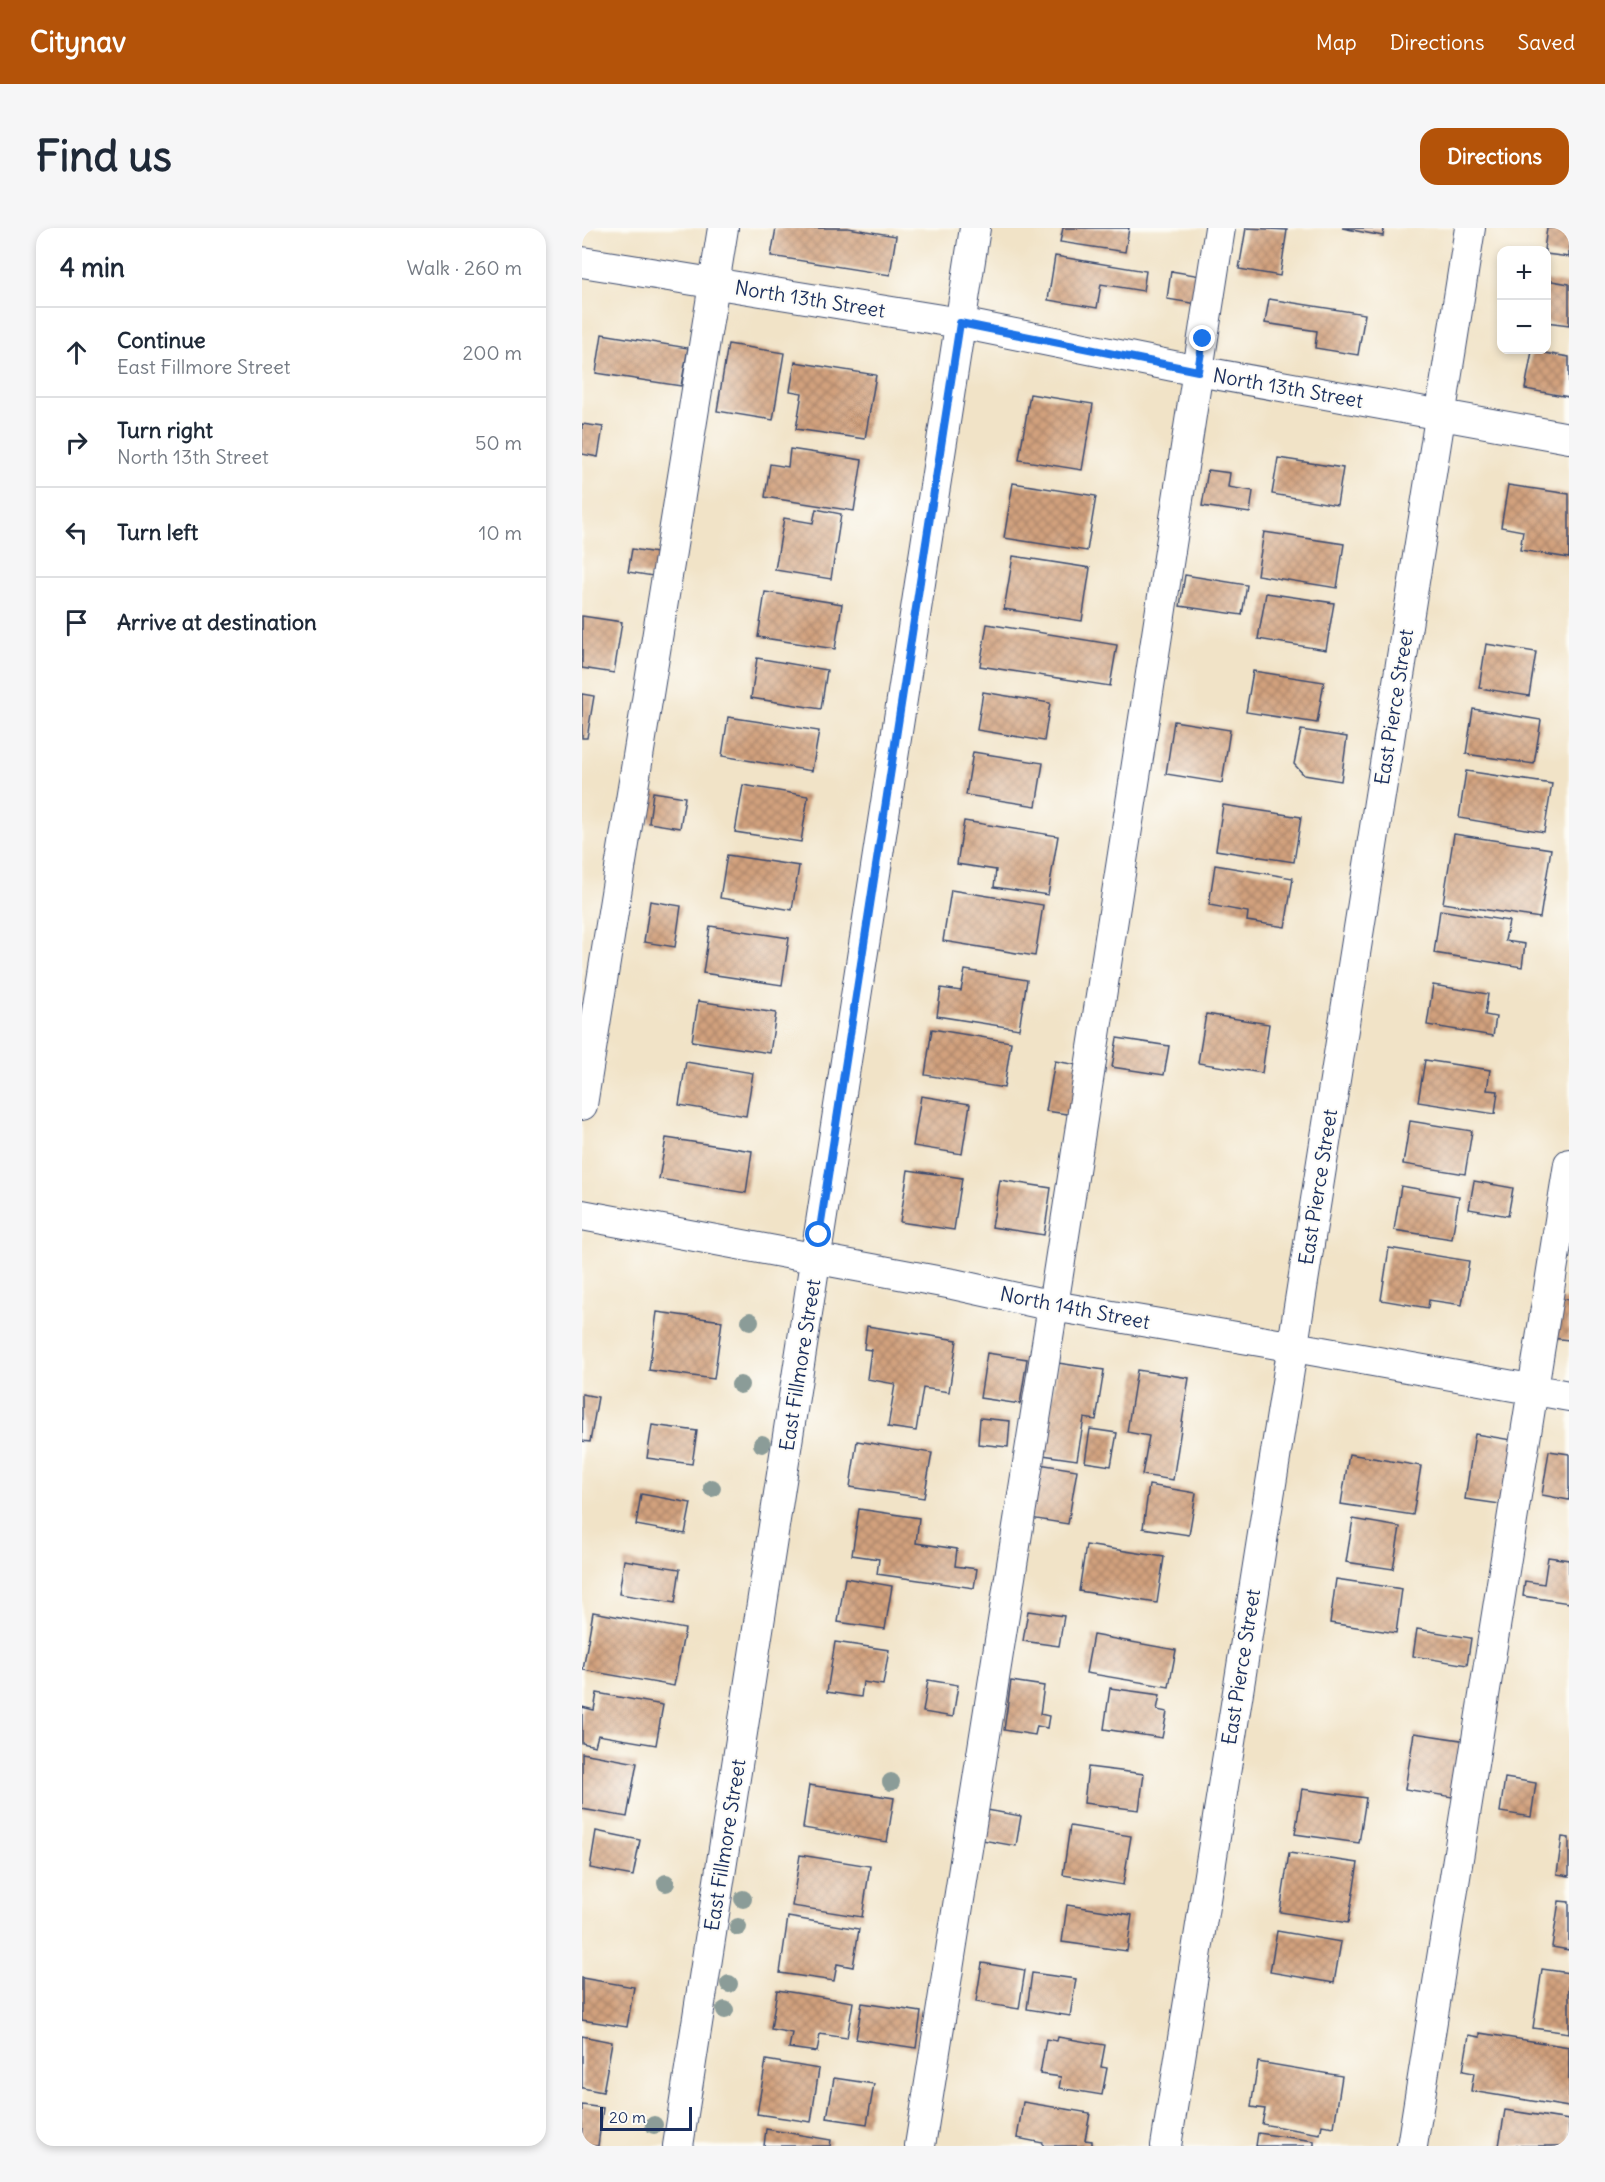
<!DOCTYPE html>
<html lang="en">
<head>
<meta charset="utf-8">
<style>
  :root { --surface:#fff; --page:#f6f6f7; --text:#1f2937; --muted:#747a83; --line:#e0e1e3; --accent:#b45309 }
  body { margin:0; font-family:Delius,sans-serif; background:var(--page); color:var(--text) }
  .controls { position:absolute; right:18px; top:18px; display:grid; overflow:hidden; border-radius:12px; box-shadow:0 3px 9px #0003 }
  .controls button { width:54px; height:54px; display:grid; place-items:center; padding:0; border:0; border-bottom:2px solid var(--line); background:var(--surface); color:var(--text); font:30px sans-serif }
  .scale { position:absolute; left:18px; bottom:15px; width:92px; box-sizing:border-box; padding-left:6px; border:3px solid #1b2f5e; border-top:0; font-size:16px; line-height:21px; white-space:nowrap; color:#1b2f5e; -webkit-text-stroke:4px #fdfcf7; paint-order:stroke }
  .stop { position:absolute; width:18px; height:18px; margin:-14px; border:4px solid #1a73e8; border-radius:50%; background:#fff }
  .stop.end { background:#1a73e8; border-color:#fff; box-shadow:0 2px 6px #0008 }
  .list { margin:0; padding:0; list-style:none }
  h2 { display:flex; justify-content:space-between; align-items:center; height:78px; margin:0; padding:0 24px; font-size:26px }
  h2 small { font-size:20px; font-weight:400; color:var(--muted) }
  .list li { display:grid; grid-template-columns:39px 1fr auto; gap:18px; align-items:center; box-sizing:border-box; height:90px; padding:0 24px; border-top:2px solid var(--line) }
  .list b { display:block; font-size:22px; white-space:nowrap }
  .list p { margin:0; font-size:20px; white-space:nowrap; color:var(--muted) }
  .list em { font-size:20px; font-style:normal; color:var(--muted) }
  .icon { flex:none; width:33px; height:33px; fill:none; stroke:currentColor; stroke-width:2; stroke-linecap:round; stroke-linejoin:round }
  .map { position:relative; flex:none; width:987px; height:1918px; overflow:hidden; border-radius:18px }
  header { display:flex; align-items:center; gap:36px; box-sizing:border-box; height:84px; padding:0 30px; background:var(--accent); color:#fff }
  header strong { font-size:28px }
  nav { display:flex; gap:33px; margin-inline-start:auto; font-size:21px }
  .intro { display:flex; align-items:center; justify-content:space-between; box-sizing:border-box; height:144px; padding:0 36px }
  h1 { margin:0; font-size:42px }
  .button { padding:15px 27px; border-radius:18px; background:var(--accent); color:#fff; font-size:21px; font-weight:700 }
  main { display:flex; gap:36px; padding:0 36px }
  aside { flex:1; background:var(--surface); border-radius:18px; box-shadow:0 3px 9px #0003 }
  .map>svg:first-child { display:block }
  .building { fill:url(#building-cross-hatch) }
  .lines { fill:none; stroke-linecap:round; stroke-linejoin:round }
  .minor-casing { stroke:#3b4a6e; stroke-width:32 }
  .minor { stroke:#fff; stroke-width:30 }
  .tree { fill:#8b9c98 }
  .route { stroke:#1a73e8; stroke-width:8 }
  .labels { text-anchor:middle; stroke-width:4.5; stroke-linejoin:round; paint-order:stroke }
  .street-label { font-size:20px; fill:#1b2f5e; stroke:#fdfcf7 }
</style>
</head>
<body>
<header>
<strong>Citynav</strong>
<nav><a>Map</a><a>Directions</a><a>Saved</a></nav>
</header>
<div class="intro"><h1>Find us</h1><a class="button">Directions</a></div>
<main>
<aside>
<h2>4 min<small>Walk · 260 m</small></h2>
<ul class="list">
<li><svg class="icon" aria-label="ahead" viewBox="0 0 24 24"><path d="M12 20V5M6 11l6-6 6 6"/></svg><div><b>Continue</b><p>East Fillmore Street</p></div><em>200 m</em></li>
<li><svg class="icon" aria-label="right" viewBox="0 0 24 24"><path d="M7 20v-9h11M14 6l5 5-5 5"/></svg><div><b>Turn right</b><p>North 13th Street</p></div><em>50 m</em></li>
<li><svg class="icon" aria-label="left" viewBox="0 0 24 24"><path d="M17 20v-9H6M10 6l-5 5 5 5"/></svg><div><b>Turn left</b></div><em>10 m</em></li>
<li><svg class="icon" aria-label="arrive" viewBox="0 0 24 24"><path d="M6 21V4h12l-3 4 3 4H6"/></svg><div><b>Arrive at destination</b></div></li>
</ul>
</aside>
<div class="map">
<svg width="987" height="1918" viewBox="0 0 987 1918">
  <defs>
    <pattern id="building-cross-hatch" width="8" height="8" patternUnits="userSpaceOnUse" patternTransform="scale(1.5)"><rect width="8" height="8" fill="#d2a17d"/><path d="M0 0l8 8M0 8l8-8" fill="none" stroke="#aa846a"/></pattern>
  </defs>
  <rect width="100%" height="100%" fill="#fdfcf7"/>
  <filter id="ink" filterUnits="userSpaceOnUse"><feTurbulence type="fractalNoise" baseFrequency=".0167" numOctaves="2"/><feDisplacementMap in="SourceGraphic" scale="12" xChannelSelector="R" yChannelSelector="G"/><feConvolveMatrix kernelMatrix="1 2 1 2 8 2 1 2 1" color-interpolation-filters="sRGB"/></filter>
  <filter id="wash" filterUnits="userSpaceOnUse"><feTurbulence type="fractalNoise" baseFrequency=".008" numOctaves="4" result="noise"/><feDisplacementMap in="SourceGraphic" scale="24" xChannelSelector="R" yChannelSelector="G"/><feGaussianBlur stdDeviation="1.35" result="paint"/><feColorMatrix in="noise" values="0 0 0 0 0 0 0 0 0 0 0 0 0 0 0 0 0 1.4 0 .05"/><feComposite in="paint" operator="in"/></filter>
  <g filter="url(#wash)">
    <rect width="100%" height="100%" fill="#f1e3c7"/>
    <g id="blocks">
      <!-- building -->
      <path class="building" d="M194,0H266L314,8L308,47L189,28Z
        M481,0H547L543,24L478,14Z
        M664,0L705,2L698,48L657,41Z
        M760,0H802L801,8Z
        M965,0H987V29L964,26V22H962Z
        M473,28L564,43L561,63L519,56L515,80L466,72Z
        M589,43L625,49L621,77L585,71Z
        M964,52L987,56V97L964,94Z
        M687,71L783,86L776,127L733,120L735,103L683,95Z
        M20,106L106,120L99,158L14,145Z
        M146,116L202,125L191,192L135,183Z
        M950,123L987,129V169L943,161Z
        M213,134L294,147L283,211L214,201L220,165L208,163Z
        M448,166L511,176L500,242L437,232Z
        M0,196L21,199L16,229L0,226Z
        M208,221L280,232L272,283L183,269L188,236L206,239Z
        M696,230L761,240L755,277L690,266Z
        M626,242L648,245L646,259L671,263L668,285L620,278Z
        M431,255L514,268L505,323L422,310Z
        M926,257L987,266V330L938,322L941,303L919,299Z
        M234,281L259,286L249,351L193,342L202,290L231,295Z
        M682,304L762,316L755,360L675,347Z
        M50,321L81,326L77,349L46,344Z
        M431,328L508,340L500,393L422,381Z
        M603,347L665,357L660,387L598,378Z
        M183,364L260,376L253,421L176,409Z
        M684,365L752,375L744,422L676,411Z
        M0,388L40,394L32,445L0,440Z
        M405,396L535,417L528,458L398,438Z
        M904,416L954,424L947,468L897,460Z
        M175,430L245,442L239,481L169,470Z
        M671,443L742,454L735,495L664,484Z
        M401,464L468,475L462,513L395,502Z
        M0,466L12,468L5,510H0Z
        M891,481L959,492L952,536L884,526Z
        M146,489L237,503L230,543L140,528Z
        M592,493L648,502L640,555L584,546Z
        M719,502L765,509L759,553L722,547L712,536Z
        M391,524L461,535L454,578L384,567Z
        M884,543L970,556L962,604L877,590Z
        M161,557L226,568L219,614L153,604Z
        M71,564L103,569L98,600L67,595Z
        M641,577L719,589L712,634L634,622Z
        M382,593L476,608L466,667L412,659L414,642L375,636Z
        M872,606L969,621L958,690L861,675Z
        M145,627L217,638L210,682L138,670Z
        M633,637L711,650L703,699L665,693L666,684L627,677Z
        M369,662L461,677L453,728L361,713Z
        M68,673L99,678L93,719L62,714Z
        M858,682L927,693L923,713L943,716L940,739L852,725Z
        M128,698L207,710L200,757L121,745Z
        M383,742L445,752L437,801L355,788L359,760L379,763Z
        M851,757L906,766L903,787L914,789L911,808L845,797Z
        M116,773L194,785L188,825L110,813Z
        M624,786L687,796L680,845L616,835Z
        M350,801L429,814L422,860L343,847Z
        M535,810L587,818L582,847L530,839Z
        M843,832L908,842L905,862L916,863L913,886L836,874Z
        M473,833L501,838L492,887L464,883Z
        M104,834L171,845L164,888L97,877Z
        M339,868L388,876L380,926L331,918Z
        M828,893L890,903L883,946L821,936Z
        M84,910L170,923L164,965L77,951Z
        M326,942L380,950L372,1002L318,994Z
        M418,952L469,960L462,1007L410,999Z
        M892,953L931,960L926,988L887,981Z
        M819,958L877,968L870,1011L812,1002Z
        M807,1020L887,1033L880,1077L847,1072L846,1080L799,1072Z
        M975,1070L987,1072V1112L969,1110Z
        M75,1084L140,1093L132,1151L67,1142Z
        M285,1098L375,1112L367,1164L341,1160L334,1203L306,1199L313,1156L285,1151L289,1122L282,1121Z
        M405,1125L445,1131L438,1176L398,1170Z
        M476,1135L522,1142L514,1192L502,1190L495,1232L461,1227Z
        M555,1142L607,1150L591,1252L560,1247L567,1208L545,1204Z
        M0,1166L16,1169L8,1214L0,1213Z
        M398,1190L428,1193L426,1219L396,1216Z
        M70,1197L115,1203L110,1236L65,1230Z
        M508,1201L535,1205L529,1238L503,1234Z
        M893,1206L936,1213L925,1277L883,1271Z
        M275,1213L350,1225L342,1270L268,1259Z
        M967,1223L987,1226V1272L960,1267Z
        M767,1226L839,1238L831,1287L759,1276Z
        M457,1236L495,1242L486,1296L448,1290Z
        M567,1257L614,1265L607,1307L561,1300Z
        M59,1266L109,1275L103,1306L54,1297Z
        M277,1281L337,1290L334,1315L375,1321L373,1338L395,1341L392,1360L295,1346L297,1331L270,1327Z
        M771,1291L818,1299L811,1341L764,1334Z
        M504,1317L582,1329L575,1375L497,1363Z
        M966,1329L987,1332V1375L941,1368L943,1353L962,1356Z
        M42,1332L98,1341L93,1375L37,1366Z
        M263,1350L310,1358L303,1401L256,1394Z
        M754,1351L820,1361L814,1405L748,1395Z
        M446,1383L482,1388L477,1418L441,1413Z
        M11,1384L103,1401L92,1458L1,1442Z
        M835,1401L889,1410L885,1437L831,1428Z
        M511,1407L594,1422L587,1459L504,1445Z
        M253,1414L307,1422L301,1457L281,1454L279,1469L245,1464Z
        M346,1452L376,1457L371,1489L341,1484Z
        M429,1453L462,1458L458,1486L467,1488L465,1500L455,1498L453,1507L422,1502Z
        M528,1460L578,1467L575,1482L585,1484L580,1510L522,1501Z
        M15,1465L81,1477L74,1517L16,1507L13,1518L0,1515V1479L12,1482Z
        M832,1505L885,1513L876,1570L823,1561Z
        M0,1525L55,1535L45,1589L0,1581Z
        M506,1539L562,1546L557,1582L502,1575Z
        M923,1550L954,1555L949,1589L918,1584Z
        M227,1557L312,1570L305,1614L221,1600Z
        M720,1561L784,1570L777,1615L713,1606Z
        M405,1582L439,1588L434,1618L400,1612Z
        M488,1598L549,1608L541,1657L481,1647Z
        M14,1603L58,1612L51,1648L8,1640Z
        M980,1609L987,1610V1648L975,1646Z
        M707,1625L776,1635L766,1695L698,1684Z
        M218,1627L288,1638L280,1689L210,1678Z
        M977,1673L987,1674V1722L970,1719Z
        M485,1677L550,1687L545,1723L480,1714Z
        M206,1689L277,1701L271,1739L255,1736L252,1753L198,1745Z
        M695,1703L759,1714L752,1755L688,1744Z
        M400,1735L443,1742L437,1781L394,1774Z
        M960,1741L987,1745V1805L951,1800Z
        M450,1745L494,1751L488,1788L445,1781Z
        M0,1750L52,1759L45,1799L0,1792Z
        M195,1762L271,1774L265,1810L238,1806L235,1824L207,1820L210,1805L189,1801Z
        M280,1775L339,1784L334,1820L274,1811Z
        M898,1805L987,1819V1879L889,1863L892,1845L881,1843L887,1807L898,1809Z
        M0,1808L30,1814L21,1864L0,1860Z
        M476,1809L523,1817L519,1839L525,1840L520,1867L477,1860L479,1849L458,1846L464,1811L475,1813Z
        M184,1832L237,1841L229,1894L175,1886Z
        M676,1834L760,1848L752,1899L740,1897L738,1906L680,1896L683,1881L669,1879Z
        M252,1850L292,1856L285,1896L245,1890Z
        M441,1874L508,1885L503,1912L510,1913V1918H461V1915L435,1910Z
        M0,1877L21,1880L16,1918H0Z
        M923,1882L987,1892V1918H917Z
        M184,1901L249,1912L248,1918H182Z
        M676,1905L732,1913V1918H674Z"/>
    </g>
  </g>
  <g filter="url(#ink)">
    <use href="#blocks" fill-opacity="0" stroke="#3b4a6e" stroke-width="1.5"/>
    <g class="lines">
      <!-- minor casing -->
      <g class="minor-casing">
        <path id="minor" d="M0,34L378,95L616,143L987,210
          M0,877L141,0
          M0,987L371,1056L471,1078L684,1114L987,1168
          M96,1918L393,0
          M338,1918L476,1046L638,0
          M584,1918L888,0
          M830,1918L987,936"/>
      </g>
      <!-- minor -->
      <use href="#minor" class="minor"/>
    </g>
    <!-- trees -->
    <g class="tree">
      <circle cx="168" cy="1093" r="9"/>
      <circle cx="158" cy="1157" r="9"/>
      <circle cx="180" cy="1216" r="9"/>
      <circle cx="130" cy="1260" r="9"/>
      <circle cx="309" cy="1554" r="9"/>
      <circle cx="84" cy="1655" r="9"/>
      <circle cx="161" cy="1671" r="9"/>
      <circle cx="156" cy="1699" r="9"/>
      <circle cx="147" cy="1756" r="9"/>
      <circle cx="143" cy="1782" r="9"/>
      <circle cx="72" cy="1897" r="9"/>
    </g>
  </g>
  <g class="lines" filter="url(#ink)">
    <!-- route -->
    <path class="route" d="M237,1007L378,95L616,143L621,111"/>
  </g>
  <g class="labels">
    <!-- street labels -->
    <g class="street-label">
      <text transform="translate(228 71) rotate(9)" y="7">North 13th Street</text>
      <text transform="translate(706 160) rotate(10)" y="7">North 13th Street</text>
      <text transform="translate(812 479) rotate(-81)" y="7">East Pierce Street</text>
      <text transform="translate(736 959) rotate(-81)" y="7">East Pierce Street</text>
      <text transform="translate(493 1080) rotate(11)" y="7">North 14th Street</text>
      <text transform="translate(218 1137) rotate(-81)" y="7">East Fillmore Street</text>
      <text transform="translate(659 1439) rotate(-81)" y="7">East Pierce Street</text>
      <text transform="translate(143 1617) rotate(-81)" y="7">East Fillmore Street</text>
    </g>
  </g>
</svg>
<div class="controls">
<button>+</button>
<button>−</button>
</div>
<div class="scale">20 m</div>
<div class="stop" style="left:237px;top:1007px"></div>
<div class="stop end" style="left:621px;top:111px"></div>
</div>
</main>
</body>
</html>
